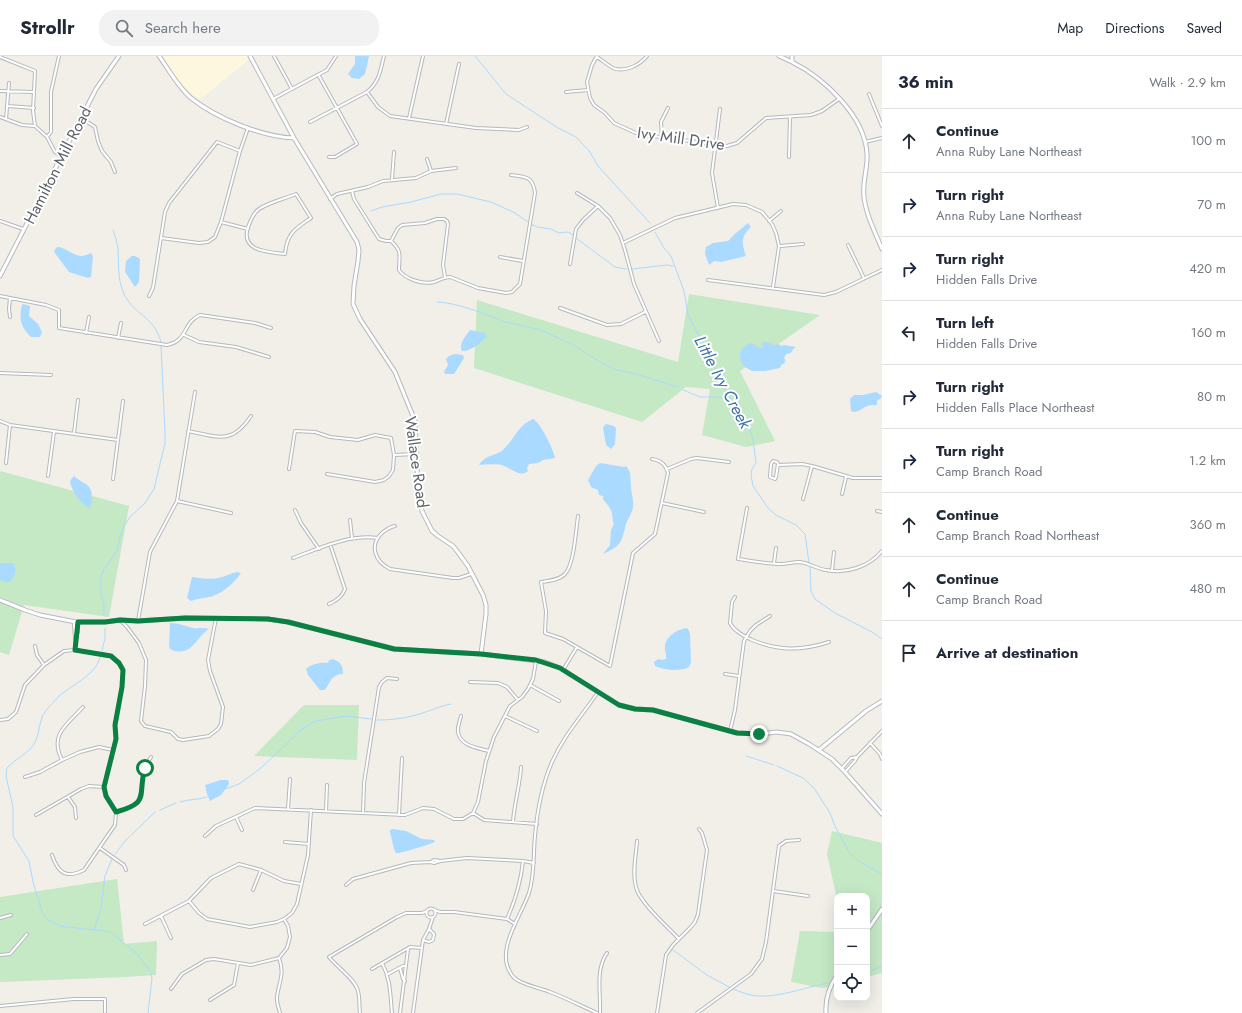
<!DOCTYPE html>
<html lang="en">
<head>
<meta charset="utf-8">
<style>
  :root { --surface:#fff; --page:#f2f2f3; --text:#1f2937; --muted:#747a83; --line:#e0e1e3 }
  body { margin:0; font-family:Jost,sans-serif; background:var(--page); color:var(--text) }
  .controls { position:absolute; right:12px; bottom:12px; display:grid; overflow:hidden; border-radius:8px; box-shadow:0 4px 16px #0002 }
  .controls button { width:36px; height:36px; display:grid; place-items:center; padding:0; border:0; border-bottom:1px solid var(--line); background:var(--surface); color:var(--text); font:20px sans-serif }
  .stop { position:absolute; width:12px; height:12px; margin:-9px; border:3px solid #0b8043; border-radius:50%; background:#fff }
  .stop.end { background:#0b8043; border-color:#fff; box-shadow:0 1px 4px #0008 }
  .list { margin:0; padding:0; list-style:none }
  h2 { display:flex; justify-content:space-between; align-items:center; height:52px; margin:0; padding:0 16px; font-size:17px }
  h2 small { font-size:13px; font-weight:400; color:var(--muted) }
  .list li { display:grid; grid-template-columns:26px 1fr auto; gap:12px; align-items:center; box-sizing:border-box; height:64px; padding:0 16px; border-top:1px solid var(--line) }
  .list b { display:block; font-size:15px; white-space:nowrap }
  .list p { margin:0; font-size:13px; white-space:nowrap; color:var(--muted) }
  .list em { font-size:13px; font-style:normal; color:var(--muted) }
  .icon { flex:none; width:22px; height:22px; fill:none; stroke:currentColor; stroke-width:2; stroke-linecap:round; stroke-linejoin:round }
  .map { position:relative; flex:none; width:882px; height:957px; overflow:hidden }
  header { display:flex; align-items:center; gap:24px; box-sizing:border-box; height:56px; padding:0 20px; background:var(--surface); border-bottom:1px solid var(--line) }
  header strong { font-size:19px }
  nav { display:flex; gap:22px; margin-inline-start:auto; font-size:14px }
  .search { width:280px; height:36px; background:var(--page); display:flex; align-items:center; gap:10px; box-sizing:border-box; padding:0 14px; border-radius:16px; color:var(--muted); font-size:15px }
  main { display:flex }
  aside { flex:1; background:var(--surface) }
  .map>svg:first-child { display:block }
  .commercial { fill:#fef7e0 }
  .green { fill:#c5e8c5 }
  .water { fill:#aadaff }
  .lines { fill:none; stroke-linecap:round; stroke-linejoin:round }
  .stream { stroke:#aadaff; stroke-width:1 }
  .street-casing { stroke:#b5b8bc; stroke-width:4 }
  .secondary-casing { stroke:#b6babf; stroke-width:5 }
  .street { stroke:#fff; stroke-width:2 }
  .secondary { stroke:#fff; stroke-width:3 }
  .route { stroke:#0b8043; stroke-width:5 }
  .labels { text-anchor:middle; stroke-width:4; stroke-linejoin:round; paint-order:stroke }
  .street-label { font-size:16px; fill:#5f6368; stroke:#fff }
  .water-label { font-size:17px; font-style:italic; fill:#4174aa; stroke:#fff }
</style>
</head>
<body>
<header>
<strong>Strollr</strong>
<div class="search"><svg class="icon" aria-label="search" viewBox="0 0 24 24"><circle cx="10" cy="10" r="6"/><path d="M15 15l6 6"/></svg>Search here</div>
<nav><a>Map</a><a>Directions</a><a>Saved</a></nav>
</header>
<main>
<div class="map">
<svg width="882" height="957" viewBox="0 0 882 957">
  <rect width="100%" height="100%" fill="#f1efe8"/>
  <!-- commercial -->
  <path class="commercial" d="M157,0H250L251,2L199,44L180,27Z"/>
  <!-- green -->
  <path class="green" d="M689,238L820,259L740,315L775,385L746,391L702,379L710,333L686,331L642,366L474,312L477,244L678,306Z
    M0,415L129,450L109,561L24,549L9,599L0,596Z
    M304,649H359L357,704L254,700Z
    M832,775L882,787V917L867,921V840H837V843L827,798Z
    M117,823L124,888L157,885L156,919L125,921L0,926V841Z
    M800,875L837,876V930L822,932L791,926Z"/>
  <!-- water -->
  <path class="water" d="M355,0H369L365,18L359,23L352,22L348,18L355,8Z
    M748,167L751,171C740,181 742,188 746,200L721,206L714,205L709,209L705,198L706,191L713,187L728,185L736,177Z
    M57,191C65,191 72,199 81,200C85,200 88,198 91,197L93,200L91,221L88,222L69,216L55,197L54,195Z
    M132,200H135L140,203L139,226L135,231L125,216L126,205Z
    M23,248L30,250L29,260L38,268L42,276L40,281H31C20,270 19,263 22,249Z
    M470,274L485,277L487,280C483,286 469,296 462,295C458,288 466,280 470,274Z
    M763,286L771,287L773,290L778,288L782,290L784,289L796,291L793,293L791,297L786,298L784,302L786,305H784L785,307L781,309L780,312L765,315H752L745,311L741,307L740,297L743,292L749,287C754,287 757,292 763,292L762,288Z
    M455,298L463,299L464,302L454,318H445L444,316L448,309L446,303L449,300Z
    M876,336L882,340L881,342L877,345V349C863,348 865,354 854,356L851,355L850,343L854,339H863Z
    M533,363C540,366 554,394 555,402L543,404L538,407L529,408L527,412L528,415C520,422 511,412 502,409C499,408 483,408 479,409C486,398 494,401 503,394C514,384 518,369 533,363Z
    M606,368L614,370L616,372L615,388L611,393L606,389L603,371Z
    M600,407L624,411L626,410C632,417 630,421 631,430C631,437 634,444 633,451C632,457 628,463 626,468C621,487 622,489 603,498L610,489L611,474L614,468C612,464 613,462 612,458C612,453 606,447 603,443V440L599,439L598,434L591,431L588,424L596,410Z
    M74,420C83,429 92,426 92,442C92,446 91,448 90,452C81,449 71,434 70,425Z
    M2,507H12C18,512 15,521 10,526H5L0,524V508Z
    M237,516L241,517C234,527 224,536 213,540C207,542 198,542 191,545L187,542L192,521C200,522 210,524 218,522C225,521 231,517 237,516Z
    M170,567C178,567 185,570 193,572C199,573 204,571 209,573C196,581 191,603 170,593L169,590Z
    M687,572L689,575L690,578L691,606L689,611C681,616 663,614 655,610L654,606L658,603L662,604L666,603C667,598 664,594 665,590C666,580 678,573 687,572Z
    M333,603C341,606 343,610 343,618C332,618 330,626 325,634H320L308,619L306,613C311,608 321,606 328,607L329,604Z
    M221,724H228L229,728L221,739L210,745L207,738L205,729Z
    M393,773L406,775L422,783L434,784L435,786C433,787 400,798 396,797L394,793L390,776V774Z"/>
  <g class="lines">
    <!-- stream -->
    <path class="stream" d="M475,0L506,38L558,72L576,81L590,96L598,110L650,167
      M371,155L382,151L411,146L441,138H457L491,146L515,157L528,166
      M531,168L537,171L551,173L559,177L568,176L573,179
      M113,174C115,180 117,186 118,192C119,208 117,222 124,238C134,259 154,260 161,286
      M655,176L664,192L671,200L684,235L688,259L700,282L709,302L715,310L718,321L738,356L750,373L753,384L755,399L756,407L752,413L751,419L753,430L768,452L776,459L796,469L805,478L809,507
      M576,182L615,211L626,213
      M632,213L667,209L673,210
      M437,246C457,247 476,255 496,262L501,265L537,273L554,280L574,289L587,298L613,313L636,318L677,331
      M683,334L700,341H720L731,345
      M810,511L811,535L815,543L835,557L872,576L882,583
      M104,560V547L101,539V520L104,513L117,495L120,481L124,470L130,461L145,447L154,433L165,387V377L161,290
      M102,595L105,582V572
      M100,601C97,618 72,629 59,640C54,646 45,654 42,661C39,670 39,679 34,688C28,698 15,703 7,712L6,720L13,751V780L29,805L33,826L42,856L48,864L60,870L111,876L138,899L150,915L152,922L148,957
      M377,664C388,664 401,663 412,660C426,657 436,651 451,648
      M746,700L774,709
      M777,710L803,722L814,732L830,757L835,770L849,796L858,805L882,818
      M225,733L239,728L261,712L302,673L316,665L346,660L371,663
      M180,746C189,743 199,744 207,741
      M160,754L176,747
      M115,798L125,785L155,756
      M94,874L101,852L105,820L112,803
      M673,894L707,919L729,931
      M867,917L882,910
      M835,925H837
      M733,933C739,935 745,938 751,939C774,944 805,931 828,927"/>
    <!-- street casing -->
    <g class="street-casing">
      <path id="street" d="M59,0L51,36V76L47,81L55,96L61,100
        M274,0L292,33
        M597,0L592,9L587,26L590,42L594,49L605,57L614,67L638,78L727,90L737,87L766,62L811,59L822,55L839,43
        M0,1L35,15L33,55L35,70L47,81
        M597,1C602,4 607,9 613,12C624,17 640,9 647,0
        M319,20L357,88L335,101H329
        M0,35L34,36
        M367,36L378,51L390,60L476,72L519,74L527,71
        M566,36L588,34
        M869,38L882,70
        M273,43L327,14L336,0
        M8,50L34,52
        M0,61L22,69L35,70
        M81,62L95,71L98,85L102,95L111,106L115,116
        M409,62L423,0
        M6,63L9,27
        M310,66L367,36C380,25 380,15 384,0
        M446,68L459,8
        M662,81L661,66L668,52
        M865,86L882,82
        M789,101L790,61
        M427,103L431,115
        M392,123L394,96
        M352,135L354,143L379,183L386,185H391C403,196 399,200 399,214C405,223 423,229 434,226C440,224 444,221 450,221L478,232L506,237L512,236L520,228L535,137C533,120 525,121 511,119
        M577,137L598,150L610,162L620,179L625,194L634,228L659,285
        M296,138L311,162C295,173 287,177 285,198C269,196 240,196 248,171C251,164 253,157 259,153C270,146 284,143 296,138Z
        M330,143L337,138L368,131L383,125L416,122L431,115L456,112
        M718,152L712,117L720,53
        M0,165L23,173
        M769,165L781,155
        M221,166L248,173
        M161,182L199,187L208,186L215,181L221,166L240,95L248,72
        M391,185L398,172L402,169L425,167L437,163H444L447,165L448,168L443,209L445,221
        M623,187L675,162L733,148L746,149L762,156L772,168L776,177L779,190L773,231
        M848,189L864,222
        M780,190L803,188
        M500,201L523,205
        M570,208L576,173L583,164L598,150
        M708,224L824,239L836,236L882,214
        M0,240L46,249L59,254V272L167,289C189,284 182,267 200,259L255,267L271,272
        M149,240L153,232L165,156L169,147L217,86L240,95
        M10,242L9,253L10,261
        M560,252L607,269L621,268L645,256
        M86,277L89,261
        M184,279L199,286L236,291L269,301
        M118,282L121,267
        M0,317L51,319
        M0,365L10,369L118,384
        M188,375C218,381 232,389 251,360
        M74,377L78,344
        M394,399L416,398
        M773,405L777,406L778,408L776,421L775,423L770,421L771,408Z
        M6,407L10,369
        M778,409L802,408L812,410L853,422H882
        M289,413L295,375L315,376L330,381L358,384L375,379L391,382L394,399L393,414L389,420L384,424L375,426L327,418
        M667,413L691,403L697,402L729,406
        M48,420L54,376
        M113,423L123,345
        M842,438L846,421
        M803,443L812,410
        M177,445L231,457
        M662,447L704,456
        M747,452L738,503C752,505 767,508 781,508C787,508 793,506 800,506C809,507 817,513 826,514C846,518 869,511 882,495
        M295,454L301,467L319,493
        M877,455L882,456
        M578,460C576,474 574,509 565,518C559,524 549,525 541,526L546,555L545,577L563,583L610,610L633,497L655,478L668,417C666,409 660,404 652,403
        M350,464L352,482
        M395,470C390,471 387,473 383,476C369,488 374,505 390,513L453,522H459L471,518
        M293,502C320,492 349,478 378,482
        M774,507L776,492
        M832,514L834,496
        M735,541L732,546L730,567C734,575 744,580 752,584C779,595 801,595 829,586
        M329,548C337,544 342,541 345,533L330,488
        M121,565L127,571L139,587L146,604L145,630L141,665L145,670L171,676L178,683L183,684L209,680L218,673L221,668L223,651L210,615L208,604L216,562
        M138,565L150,496L177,445L195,336
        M74,566C74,576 76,585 75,594
        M76,579L78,576V566
        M35,590L37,599L44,609
        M563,614L577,591
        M725,618L739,620
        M470,626L498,627L507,631L518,644
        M530,629L559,645
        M461,660C460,665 457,671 458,676C460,690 478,692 489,695
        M505,660L537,675
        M0,664L8,663L16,656L25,629L44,609L64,595L75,594L111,600L119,607L123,614L122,631L115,669L116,683L104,731L106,741L116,756L115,769L84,814C66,823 58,817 52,799
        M730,675L735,654L744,585L750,575L756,569L770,560
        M870,687L880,698L882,703
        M857,701L882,675
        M62,704C49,678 67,669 83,651
        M842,712L851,702L857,701L855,705L845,716
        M25,721L40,716L62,704L80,696L99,691L113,694
        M68,741L75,751L76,762
        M288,753L290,723
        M326,755L327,729
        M116,756C144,748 139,747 143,721C144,714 147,707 151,701
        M363,757L364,727L379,631L382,626L387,622L397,623
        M473,757L484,764L537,768
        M36,759L81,733L89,730L104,731
        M399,759L402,702
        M236,761L242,774
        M513,766C514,748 520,730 521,711
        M205,780L216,770L255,752L405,759L423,752L434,753L454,763H463L473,757L478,746L486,705L494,681L510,650L522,641L528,633L533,623L536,605
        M637,785C636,800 632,817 636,831C639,846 668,871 679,883
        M285,786L309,788
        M100,792L124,809L126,814
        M440,805L434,804L431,806L434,807L440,805L467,802L523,805L534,807
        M346,829L353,823L411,807L431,806
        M253,834L261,814
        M773,835L808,840
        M189,845L199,857L207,863L250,871L277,866L284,863L292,857L297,848L308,799L311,754
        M426.5 857a4.5 4.5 0 1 1 9 0a4.5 4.5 0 1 1-9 0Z
        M435,854L440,856H454L507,863L515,868
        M161,860L171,882
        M0,862L11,859
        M507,863C515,845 521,825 523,805
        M145,868L189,845L211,822L239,808L261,814L284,825L301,828
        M423,884L429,886L433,884L434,878L429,873
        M0,899L10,898L27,878
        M279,902C285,918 279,925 277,941C276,946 279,952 280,957
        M382,907C391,924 390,938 392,957
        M400,912L403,923L405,925
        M372,913L410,891L422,892
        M388,918L403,910H406
        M171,933L182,918L206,904L214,903L251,909L279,902L287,892L290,881L288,870L284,863
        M210,944L234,929L238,907
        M0,950L74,943H105V956
        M360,957C359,950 360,942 358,935C355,923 337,911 329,901L397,861L406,857H422L427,855
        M400,957L408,893
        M413,957L423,884L429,873L433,861
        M597,957C581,950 566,942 550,936C540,932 528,930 519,925C515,923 512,920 510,916C496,893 521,860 529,837C535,818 533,799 535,780C537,756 542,729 552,706C564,679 582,660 598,636
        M600,957C601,937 595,914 607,897
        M657,957L666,899L673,889L690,872L695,866L698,858L707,794L702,777L699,773
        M697,957L751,918L762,903L766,886L779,790L786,785L799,784"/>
    </g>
    <!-- secondary casing -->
    <g class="secondary-casing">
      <path id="secondary" d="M159,0C169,14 178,31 191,42C216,62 262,81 294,82
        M250,0L294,82L357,186L359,194L358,205L354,230L353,248L360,263L395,316L415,365L418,435L422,455L432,475L438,480L453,490L457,495L468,510L483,539L486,549V558L481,598
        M779,0L792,6
        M792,0V6C824,22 865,60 867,98C868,112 862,126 864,141C866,159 875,176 882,193
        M0,220L96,33L119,0
        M0,544L25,554L40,559L76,566H105L120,564L138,565L185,562L268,563L288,566L395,593L481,598L545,606L560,612L619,649L635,653L653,654L737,677L759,678L777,676L791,678L809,688L832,703L845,716L882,758
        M819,694L866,655L882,645
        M867,875L882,853
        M826,957C825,943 829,931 837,919"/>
    </g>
    <!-- street -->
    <use href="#street" class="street"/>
    <!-- secondary -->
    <use href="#secondary" class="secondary"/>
  </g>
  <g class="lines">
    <!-- route -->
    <path class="route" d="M145,712C137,740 151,746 116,756L106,740L104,731L116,683L115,669L122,631L123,614L119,607L111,600L75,594L78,566H105L120,564L138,565L185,562L268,563L288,566L394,593L481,598L536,604L560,612L619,649L635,653L653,654L737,677L759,678"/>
  </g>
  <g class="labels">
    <!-- street labels -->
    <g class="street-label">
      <text transform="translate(681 82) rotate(8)" y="6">Ivy Mill Drive</text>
      <text transform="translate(57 109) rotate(-63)" y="6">Hamilton Mill Road</text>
      <text transform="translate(417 406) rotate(82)" y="6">Wallace Road</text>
    </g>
    <!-- water labels -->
    <g class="water-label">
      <text transform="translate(723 326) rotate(62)" y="6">Little Ivy Creek</text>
    </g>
  </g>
</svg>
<div class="controls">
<button>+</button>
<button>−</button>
<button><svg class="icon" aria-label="locate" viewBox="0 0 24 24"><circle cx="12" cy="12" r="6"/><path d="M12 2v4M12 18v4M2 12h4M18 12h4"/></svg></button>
</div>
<div class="stop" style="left:145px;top:712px"></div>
<div class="stop end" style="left:759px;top:678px"></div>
</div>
<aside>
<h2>36 min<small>Walk · 2.9 km</small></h2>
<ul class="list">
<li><svg class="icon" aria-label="ahead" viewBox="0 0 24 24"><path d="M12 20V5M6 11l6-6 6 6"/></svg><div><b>Continue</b><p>Anna Ruby Lane Northeast</p></div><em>100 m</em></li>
<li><svg class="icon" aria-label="right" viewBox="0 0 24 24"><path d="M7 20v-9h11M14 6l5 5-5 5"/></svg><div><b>Turn right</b><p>Anna Ruby Lane Northeast</p></div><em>70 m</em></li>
<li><svg class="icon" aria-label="right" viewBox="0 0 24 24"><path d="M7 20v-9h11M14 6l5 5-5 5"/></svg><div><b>Turn right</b><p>Hidden Falls Drive</p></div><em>420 m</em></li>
<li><svg class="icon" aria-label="left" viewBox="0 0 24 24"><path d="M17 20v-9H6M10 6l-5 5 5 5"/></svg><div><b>Turn left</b><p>Hidden Falls Drive</p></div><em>160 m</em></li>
<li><svg class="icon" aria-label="right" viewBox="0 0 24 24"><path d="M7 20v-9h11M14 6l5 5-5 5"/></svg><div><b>Turn right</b><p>Hidden Falls Place Northeast</p></div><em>80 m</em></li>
<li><svg class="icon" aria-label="right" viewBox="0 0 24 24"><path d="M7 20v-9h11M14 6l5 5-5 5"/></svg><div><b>Turn right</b><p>Camp Branch Road</p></div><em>1.2 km</em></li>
<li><svg class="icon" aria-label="ahead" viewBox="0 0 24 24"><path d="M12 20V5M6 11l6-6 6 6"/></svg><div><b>Continue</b><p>Camp Branch Road Northeast</p></div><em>360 m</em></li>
<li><svg class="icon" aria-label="ahead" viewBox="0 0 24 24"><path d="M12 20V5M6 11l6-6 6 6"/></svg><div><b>Continue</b><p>Camp Branch Road</p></div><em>480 m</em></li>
<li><svg class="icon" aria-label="arrive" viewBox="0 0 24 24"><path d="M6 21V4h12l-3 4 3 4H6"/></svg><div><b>Arrive at destination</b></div></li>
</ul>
</aside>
</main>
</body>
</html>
